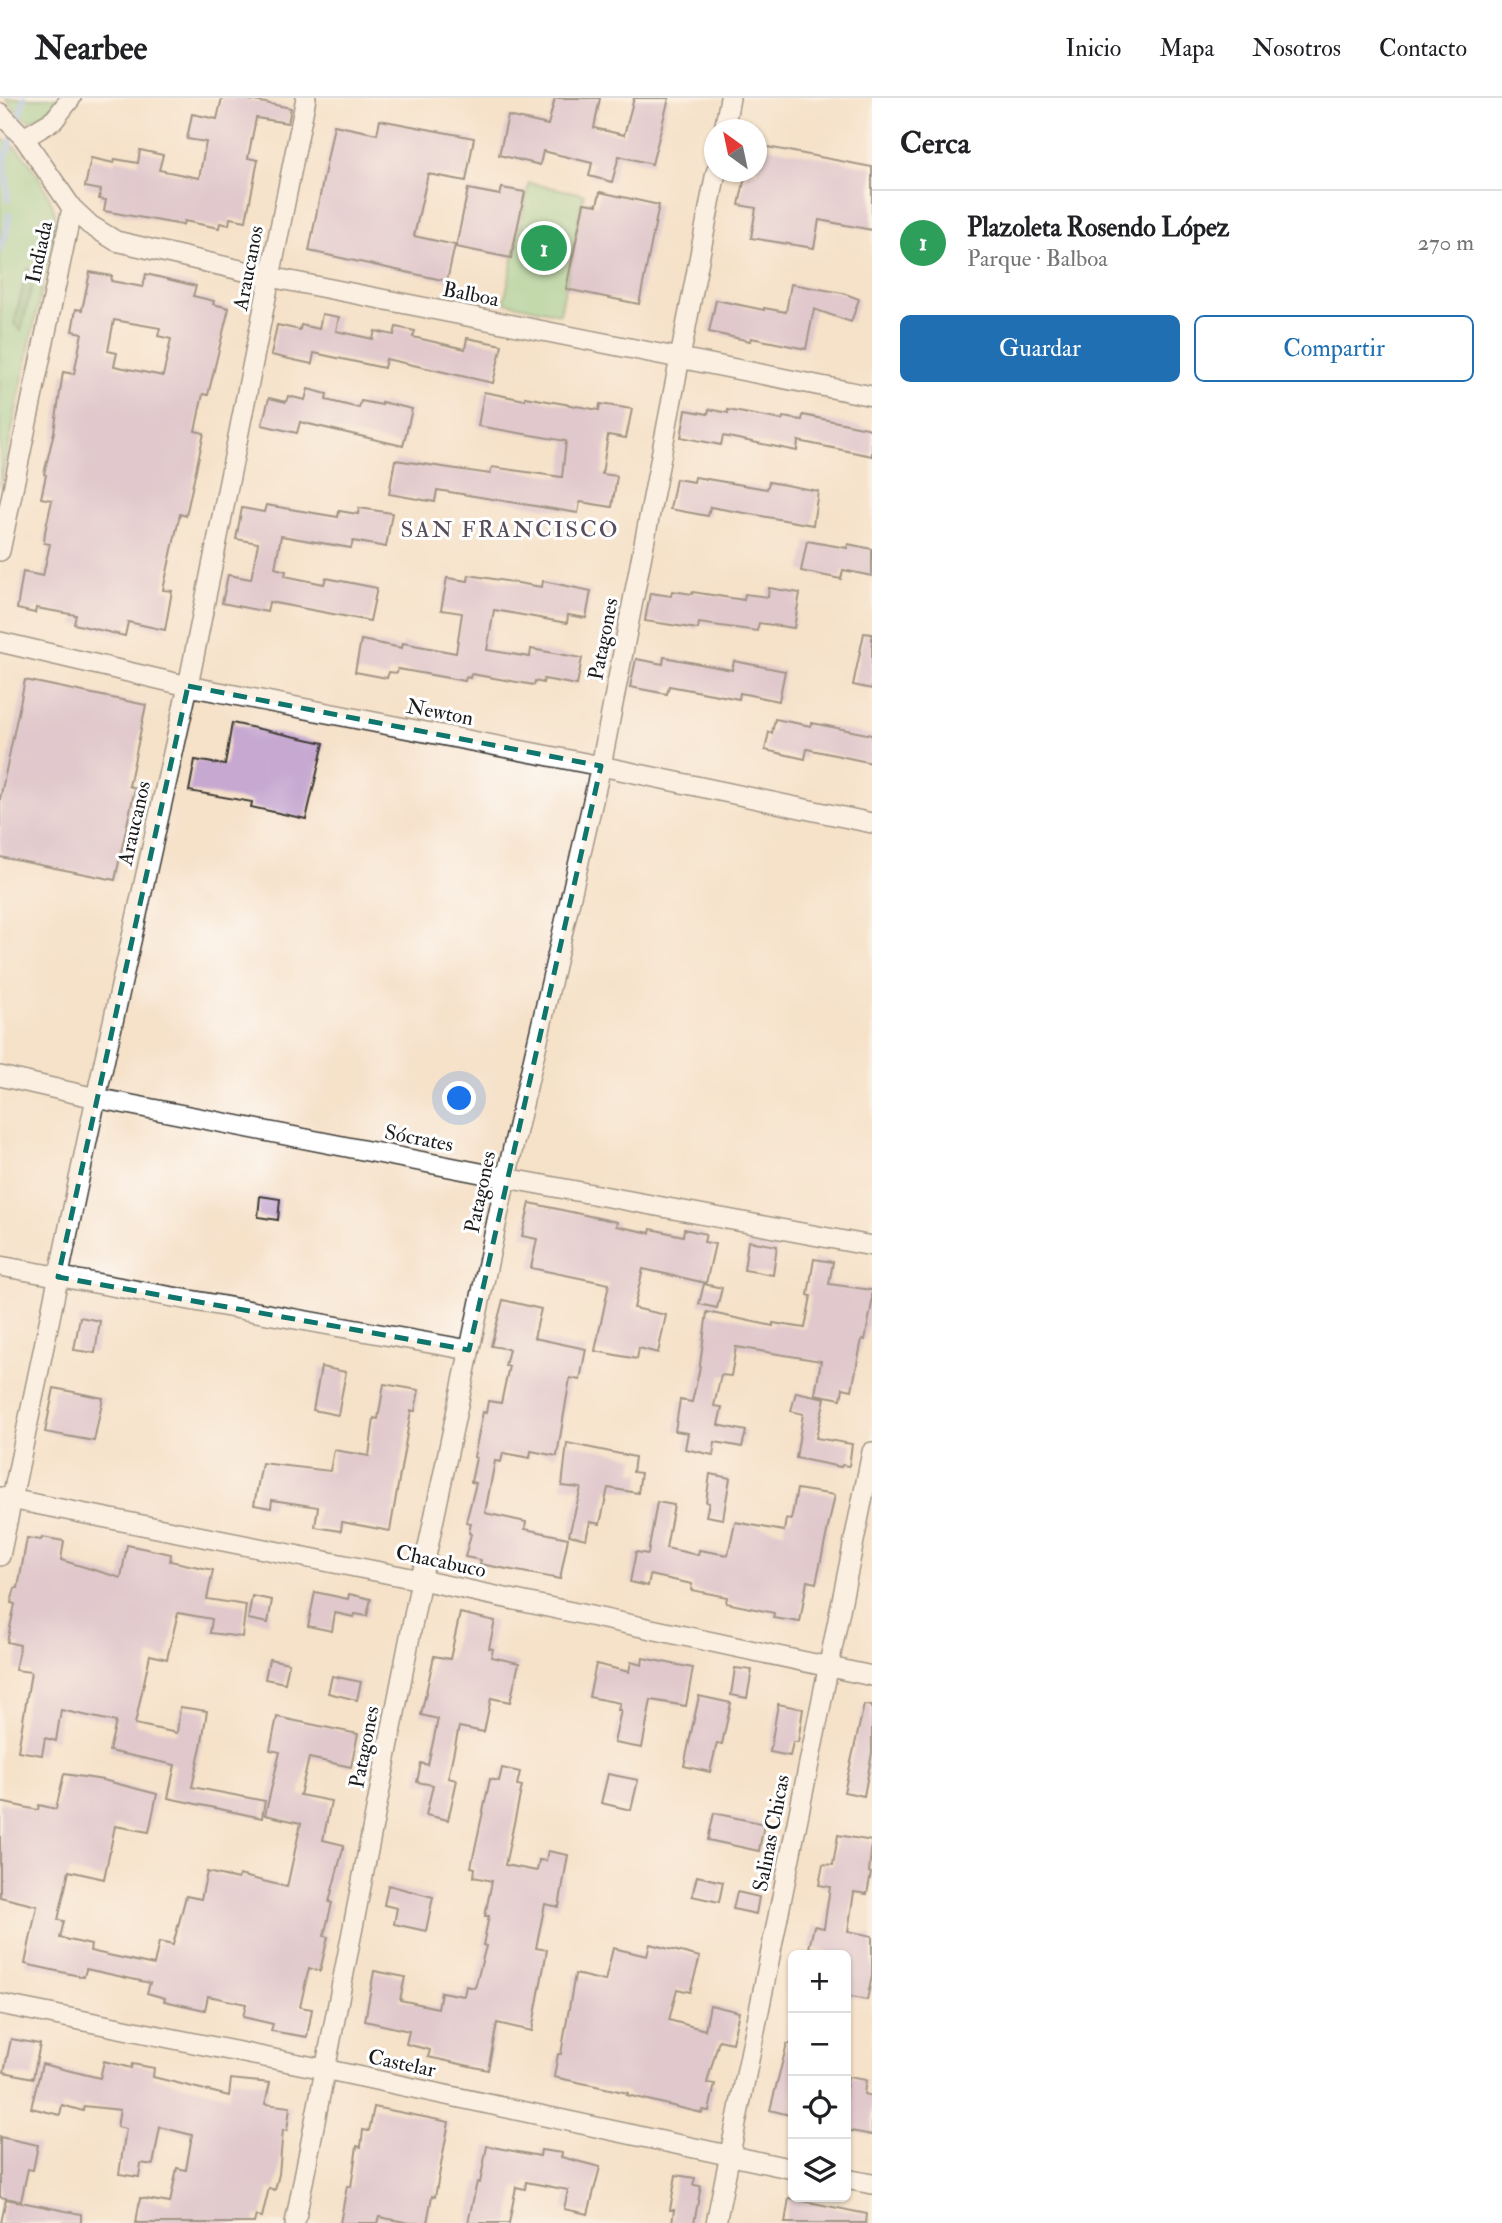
<!DOCTYPE html>
<html lang="es">
<head>
<meta charset="utf-8">
<style>
  :root { --surface:#fff; --page:#f6f6f6; --text:#202124; --muted:#757577; --line:#e0e0e0; --accent:#1f6fb2 }
  body { margin:0; font-family:"IM FELL Double Pica",serif; background:var(--page); color:var(--text) }
  .controls { position:absolute; right:21px; bottom:21px; display:grid; overflow:hidden; border-radius:10px; box-shadow:0 2px 5px #0004 }
  .controls button { width:63px; height:63px; display:grid; place-items:center; padding:0; border:0; border-bottom:2px solid var(--line); background:var(--surface); color:var(--text); font:35px sans-serif }
  .compass { position:absolute; left:704px; top:21px; width:63px; height:63px; border-radius:50%; background:var(--surface); box-shadow:0 2px 5px #0004; rotate:327deg }
  .you { position:absolute; left:460px; top:1001px; width:24px; height:24px; margin:-18px; border:5px solid #fff; border-radius:50%; background:#1a73e8; box-shadow:0 0 0 10px #1a73e833 }
  .badge { display:grid; place-items:center; width:46px; height:46px; border-radius:50%; background:var(--accent); color:#fff; font-size:23px; font-weight:700 }
  .pin { position:absolute; translate:-50% -50%; border:4px solid #fff; box-shadow:0 2px 7px #0006 }
  .list { margin:0; padding:0; list-style:none }
  h2 { display:flex; justify-content:space-between; align-items:center; height:91px; margin:0; padding:0 28px; font-size:30px }
  h2 small { font-size:23px; font-weight:400; color:var(--muted) }
  .list li { display:grid; grid-template-columns:46px 1fr auto; gap:21px; align-items:center; box-sizing:border-box; height:105px; padding:0 28px; border-top:2px solid var(--line) }
  .list b { display:block; font-size:26px; white-space:nowrap }
  .list p { margin:0; font-size:23px; white-space:nowrap; color:var(--muted) }
  .list em { font-size:23px; font-style:normal; color:var(--muted) }
  .actions { display:flex; gap:14px; padding:21px 28px }
  .actions a { flex:1; padding:16px 0; border:2px solid var(--accent); border-radius:10px; text-align:center; font-size:24px; color:var(--accent) }
  .actions .main { background:var(--accent); color:#fff }
  .icon { flex:none; width:38px; height:38px; fill:none; stroke:currentColor; stroke-width:2; stroke-linecap:round; stroke-linejoin:round }
  .map { position:relative; flex:none; width:872px; height:2125px; overflow:hidden }
  header { display:flex; align-items:center; gap:42px; box-sizing:border-box; height:98px; padding:0 35px; background:var(--surface); border-bottom:2px solid var(--line) }
  header strong { font-size:33px }
  nav { display:flex; gap:38px; margin-inline-start:auto; font-size:24px }
  main { display:flex }
  aside { flex:1; background:var(--surface) }
  .map>svg:first-child { display:block }
  .green { fill:#86ce8a; stroke:#517553; stroke-width:2 }
  .forest { fill:#6cb176; stroke:#446649; stroke-width:2 }
  .lines { fill:none; stroke-linecap:round; stroke-linejoin:round }
  .stream { stroke:#85b8f2; stroke-width:6 }
  .building { fill:#c6a8d0; fill-rule:evenodd }
  .street-casing { stroke:#3d3a36; stroke-width:22 }
  .street { stroke:#fff; stroke-width:19 }
  .marked { fill:none; stroke:#0f766e; stroke-width:5; stroke-dasharray:14 9; stroke-linejoin:round }
  .labels { text-anchor:middle; stroke-width:6; stroke-linejoin:round; paint-order:stroke }
  .street-label { font-size:21px; fill:#1c1c1c; stroke:#fff }
  .neighbourhood-label { font-size:23px; letter-spacing:2px; fill:#584d5b; stroke:#fff }
</style>
</head>
<body>
<header>
<strong>Nearbee</strong>
<nav><a>Inicio</a><a>Mapa</a><a>Nosotros</a><a>Contacto</a></nav>
</header>
<main>
<div class="map">
<svg width="872" height="2125" viewBox="0 0 872 2125">
  <rect width="100%" height="100%" fill="#fff"/>
  <filter id="ink" filterUnits="userSpaceOnUse"><feTurbulence type="fractalNoise" baseFrequency=".0143" numOctaves="2"/><feDisplacementMap in="SourceGraphic" scale="14" xChannelSelector="R" yChannelSelector="G"/><feConvolveMatrix kernelMatrix="1 2 1 2 8 2 1 2 1" color-interpolation-filters="sRGB"/></filter>
  <filter id="wash" filterUnits="userSpaceOnUse"><feTurbulence type="fractalNoise" baseFrequency=".00686" numOctaves="4" result="noise"/><feDisplacementMap in="SourceGraphic" scale="28" xChannelSelector="R" yChannelSelector="G"/><feGaussianBlur stdDeviation="1.57" result="paint"/><feColorMatrix in="noise" values="0 0 0 0 0 0 0 0 0 0 0 0 0 0 0 0 0 1.4 0 .05"/><feComposite in="paint" operator="in"/></filter>
  <g filter="url(#wash)">
    <rect width="100%" height="100%" fill="#f6e1c9"/>
    <!-- green -->
    <path class="green" d="M6,0H60C51,10 42,19 29,23L18,15Z
      M0,41C24,46 54,99 56,122L0,389Z
      M529,85L584,96L560,216L504,204Z"/>
    <!-- forest -->
    <path class="forest" d="M27,171L35,175L21,233L14,226Z"/>
    <g class="lines">
      <!-- stream -->
      <path class="stream" d="M18,24L24,0
        M8,101L5,62L14,33
        M0,151L7,132L9,117"/>
    </g>
    <g id="blocks">
      <!-- building -->
      <path class="building" d="M222,0H240L291,10L288,25L256,20L248,60L258,62L246,123L230,120L229,127L220,125L219,130L184,123L183,127L104,113L106,102L99,101L101,92L85,89L91,60L114,65L115,61L138,65L140,52L163,57L159,72L199,80L206,44L187,41L192,16L217,21Z
        M555,0H600L594,30L624,37L634,0H669L652,66L619,58L612,84L589,78L592,65L543,53L540,67L499,57L508,18L548,27Z
        M380,22L474,40L466,83L428,76L414,138L455,147L447,183L309,153L334,27L377,36Z
        M757,47L872,69V132L819,122L814,150L751,140L756,110L739,107L746,74H757Z
        M502,90L525,94L511,160L456,149L468,91L500,97Z
        M600,94L659,107L639,206L566,191L584,105L597,107Z
        M90,174L112,178L111,183L143,189L146,176L196,188L193,198L214,203L213,206L229,210L208,297L203,296L195,333L204,335L186,418L180,416L163,492L172,493L165,532L128,524L125,538L74,526L76,517L36,510L35,515L17,511L23,474L43,478L50,446L44,445L45,434L52,402L41,400L46,377L44,376L54,334L63,274L74,276L82,235L72,233L76,211L82,212ZM114,222L160,230L158,238L171,241L163,278L114,268L117,255L108,253Z
        M791,186L843,195L859,201L851,224L814,211L806,251L751,240L750,243L709,234L716,202L764,212V210L786,214Z
        M322,216L339,219L336,233L373,241L375,233L394,237L396,229L415,233L413,239L465,251L467,240L502,247L493,285L386,261L384,270L314,255L312,266L271,257L277,227L300,232L301,227L319,231Z
        M308,291L327,296L326,302L359,310L361,303L382,307V304L412,311L403,348L300,324L297,335L262,327L269,300L286,304L288,298L305,302Z
        M484,294L525,302V299L599,312L600,306L632,311L626,340L608,337L602,376L617,378L612,409L580,404L578,415L437,392L435,404L389,396L395,362L490,376L492,369L562,379L566,343L478,328Z
        M709,311L728,315V312L782,322L783,319L802,322L803,317L867,330L872,332V358L798,343L797,353L723,338L721,347L681,339L686,312L708,316Z
        M695,379L767,391L769,384L818,393L813,427L710,409L708,418L670,411L676,381L694,384Z
        M266,407L338,419L339,413L358,416L359,410L392,415L386,449L353,443L351,450L281,438L275,470L286,473L285,478L324,486L326,480L377,490L370,523L269,504L267,514L222,505L228,477L251,481L258,445L236,441L242,410L264,414Z
        M807,443L847,450L848,446L872,451V478L843,472L841,481L801,473Z
        M469,477L542,489L543,483L591,493L586,520L568,517L567,525L494,512L487,552L530,559L531,551L582,560L577,587L544,581L543,585L535,583L534,587L471,576L470,580L466,579L465,583L398,571L397,575L389,574L387,580L355,574L361,542L402,550L403,545L456,555L462,515L441,512L447,480L468,483Z
        M769,490L800,495L794,530L759,525L757,533L699,525L698,531L645,523L650,495L671,498L672,493L692,496L693,494L744,502L745,496L768,499Z
        M864,535L872,536V591L853,587Z
        M664,559L732,572L734,563L785,573L779,603L740,595L739,601L669,588L667,596L630,589L636,561L663,566Z
        M25,582L146,607L129,688L135,690L115,782L0,759V701Z
        M775,621L811,628L812,625L872,637V665L807,651L805,661L765,652L769,634L772,635Z
        M232,625L324,645L306,721L251,709L252,704L189,693L195,662L225,667Z
        M260,1098L280,1101L278,1122L258,1119Z
        M530,1105L617,1124L616,1128L650,1135L651,1131L683,1138L684,1131L706,1136L704,1144L715,1146L706,1185L643,1171L634,1210L666,1217L658,1255L639,1250L637,1261L595,1253L609,1186L531,1170L537,1141L522,1138Z
        M748,1143L777,1148L773,1177L744,1172Z
        M814,1161L833,1164L829,1186L872,1192V1205L865,1242L862,1241L852,1292L843,1290L841,1301L815,1296L821,1263L736,1249L731,1278L721,1277L714,1308L722,1309L718,1327L746,1333L742,1349L715,1344L713,1357L685,1351L688,1335L675,1333L680,1302L692,1304L699,1274L707,1214L773,1228V1225L805,1230L811,1198L808,1197Z
        M704,1186L722,1190L717,1210L699,1206Z
        M503,1202L541,1211L534,1240L586,1251L580,1282L570,1280L557,1358L531,1353L530,1360L503,1355L501,1364L495,1363L485,1415L526,1424L525,1431L568,1440L560,1481L480,1466L481,1462L465,1459L471,1436L469,1435L471,1425L466,1424L476,1385L471,1384L476,1360L474,1359L483,1314L486,1315L488,1303L501,1305L509,1268H505L509,1251L491,1248Z
        M80,1219L100,1223L95,1255L74,1252Z
        M321,1269L346,1274L338,1317L313,1312Z
        M384,1286L419,1292L415,1313H411L390,1433L342,1424L341,1433L315,1429L318,1409L272,1402L271,1410L254,1407L262,1365L330,1373L334,1352L369,1358L374,1320L378,1321Z
        M54,1290L103,1300L94,1343L45,1334Z
        M796,1294L825,1300L816,1340L852,1346L849,1368L842,1367L841,1369L796,1360L803,1316L791,1313Z
        M567,1345L635,1359L633,1374L641,1375L638,1395L608,1390L600,1426L590,1424L586,1441L569,1437L581,1390L562,1388Z
        M710,1376L730,1380L723,1421L706,1418L709,1405L706,1404Z
        M797,1391L835,1397L816,1485L807,1483L800,1524L773,1520L774,1515L726,1505L727,1499L691,1492L692,1486L650,1477L648,1488L630,1484L636,1454L648,1456L657,1404L674,1407L666,1450L698,1457L699,1452L728,1457L735,1424L784,1433L786,1421L791,1422Z
        M42,1439L64,1443L61,1462L121,1480L127,1447L171,1456L170,1463L213,1472L207,1501L246,1507L242,1539L210,1535L212,1521L178,1515L167,1561L150,1557L135,1626L177,1635L180,1609L207,1613L202,1644L192,1689L265,1703L262,1720L168,1700L175,1667L109,1653L116,1624L61,1612L56,1643L45,1640L42,1657L18,1653L31,1574L15,1572L20,1547L7,1544L15,1506L11,1505L15,1490H18L27,1440L41,1442Z
        M315,1494L348,1501L349,1496L371,1501L367,1518L355,1516L354,1519L335,1515L332,1533L308,1528Z
        M252,1498L272,1502L268,1525L248,1521Z
        M460,1515L495,1523L489,1550L493,1551L491,1559L519,1565L510,1604L491,1600L484,1634L459,1629L448,1680L457,1682L448,1722L426,1717L433,1687L417,1684L421,1665L428,1667L438,1621L421,1617L434,1558L450,1561Z
        M643,1560L693,1570L686,1608L651,1602L642,1650L614,1645L621,1612H618L620,1605L589,1599L596,1566L629,1574L631,1564L642,1567Z
        M269,1561L289,1565L285,1585L265,1581Z
        M735,1570L752,1572L747,1600L731,1597Z
        M332,1578L361,1584L357,1602L328,1595Z
        M699,1598L731,1605L722,1646L717,1645L710,1674L684,1668Z
        M778,1606L803,1611L798,1644H793L790,1658L770,1654Z
        M864,1607L872,1608V1655L864,1698L844,1694Z
        M277,1619L358,1636L351,1669L309,1660L300,1697L331,1703L323,1742L344,1747L329,1804L332,1805L324,1838L328,1839L320,1873L309,1870L300,1909L312,1911L307,1939L271,1933L273,1926L243,1919L246,1906L208,1898L205,1912L164,1903L165,1900L147,1895L150,1885L86,1871L84,1879L25,1866L37,1808L0,1799V1704L38,1712L39,1707L56,1711L64,1676L103,1682L157,1696L149,1734L115,1728L104,1781L69,1773L58,1822L64,1823L60,1840L91,1847L90,1853L154,1867L159,1844L173,1847L186,1798L201,1801L207,1774L238,1781L239,1777L287,1789L301,1725L265,1717L280,1654L270,1652Z
        M502,1670L520,1674L517,1687L522,1688L505,1767L537,1773L539,1762L546,1763L548,1753L568,1757L559,1809L545,1806L536,1850L547,1852L532,1933L497,1925L488,1972L428,1959L430,1952L406,1946L409,1933L365,1923L374,1873L405,1879L400,1902L438,1910L441,1894L464,1898L466,1888L475,1890L486,1848L483,1847L489,1818H485L492,1783L474,1779L475,1770L471,1769L490,1681L499,1683Z
        M608,1676L638,1682L631,1712L601,1705Z
        M714,1715L764,1726L759,1753L708,1742Z
        M838,1737L872,1743L869,1774L871,1775L867,1796L854,1794L848,1833L872,1838V1878L867,1902L846,1898V1857L809,1850L814,1828L824,1830L830,1789L819,1787L823,1766L833,1767Z
        M697,1778L723,1784L719,1804L692,1798Z
        M388,1787L433,1799L426,1833L394,1826L397,1810L384,1807Z
        M737,1794L759,1799L756,1816L733,1811Z
        M650,1846L700,1859L690,1894L677,1891L669,1922L705,1932L710,1907L739,1914L732,1945L719,1942L707,1985L715,1986L709,2013L703,2012L702,2015L627,1997L628,1995L554,1979L558,1956H561L575,1876L605,1883L613,1850L647,1858Z
        M11,1941L40,1946L33,1980L4,1974Z
        M787,1946H793V2018L770,2012Z
        M104,1963L131,1970L132,1966L154,1970L153,1979L229,1998L231,1981L270,1985L265,2006L290,2009L287,2033L283,2032L279,2076L275,2092L269,2090L262,2119L256,2118L254,2125H136L140,2100L170,2105L177,2070L186,2072L192,2037L160,2029L153,2067L141,2065L139,2079L119,2076L126,2031L117,2029L120,2012L84,2008L83,2013L62,2007L60,2017L31,2010L42,1966L100,1980Z
        M848,1979L866,1982L864,1996L872,1998V2037L846,2032V1991Z
        M374,2009L449,2024L435,2099L432,2098L427,2125H410L379,2119L377,2125H340L347,2088L351,2089L357,2048L361,2049L363,2032L369,2033Z
        M0,2039L38,2047L33,2072L28,2071L21,2103L0,2099Z
        M487,2048L540,2058L541,2052L562,2055L561,2059L600,2069L588,2116L564,2111L568,2092L526,2084L525,2091L516,2089L509,2125H468L477,2084L480,2085Z
        M676,2077L695,2080L693,2087L701,2088L694,2125H672L674,2112H670Z
        M789,2100L867,2116L866,2125H785Z
        M6,2101L81,2116V2125H1Z"/>
    </g>
  </g>
  <g filter="url(#ink)">
    <use href="#blocks" fill-opacity="0" stroke="#3d3a36" stroke-width="2"/>
    <g class="lines">
      <!-- street casing -->
      <g class="street-casing">
        <path id="street" d="M0,15L24,40L72,110L90,127L116,143L270,179L872,298
          M724,32L730,0
          M24,40L54,22L71,0
          M0,453L72,110
          M0,544L188,588L601,668L872,725
          M0,978L96,1000L506,1080L872,1148
          M0,1168L469,1252
          M0,1399L421,1482L872,1578
          M0,1458L96,1000L188,588L306,0
          M0,1906L324,1971L793,2071
          M846,2081L872,2086
          M295,2125L421,1482L506,1080L601,668L716,74
          M716,2125L872,1354"/>
      </g>
      <!-- street -->
      <use href="#street" class="street"/>
    </g>
  </g>
  <!-- marked area -->
  <path d="M0 0H872V2125H0ZM188,588L601,668L469,1252L58,1179Z" fill="#f6e1c9" fill-opacity=".55" fill-rule="evenodd"/>
  <path class="marked" d="M188,588L601,668L469,1252L58,1179Z"/>
  <g class="labels">
    <!-- street labels -->
    <g class="street-label">
      <text transform="translate(39 154) rotate(-78)" y="7">Indiada</text>
      <text transform="translate(248 170) rotate(-79)" y="7">Araucanos</text>
      <text transform="translate(471 196) rotate(11)" y="7">Balboa</text>
      <text transform="translate(603 541) rotate(-79)" y="7">Patagones</text>
      <text transform="translate(440 614) rotate(11)" y="7">Newton</text>
      <text transform="translate(134 725) rotate(-77)" y="7">Araucanos</text>
      <text transform="translate(419 1040) rotate(11)" y="7">Sócrates</text>
      <text transform="translate(480 1094) rotate(-78)" y="7">Patagones</text>
      <text transform="translate(441 1463) rotate(12)" y="7">Chacabuco</text>
      <text transform="translate(364 1649) rotate(-79)" y="7">Patagones</text>
      <text transform="translate(771 1735) rotate(-79)" y="7">Salinas Chicas</text>
      <text transform="translate(402 1965) rotate(12)" y="7">Castelar</text>
    </g>
    <!-- neighbourhood labels -->
    <g class="neighbourhood-label">
      <text x="510" y="439">SAN FRANCISCO</text>
    </g>
  </g>
</svg>
<div class="controls">
<button>+</button>
<button>−</button>
<button><svg class="icon" aria-label="locate" viewBox="0 0 24 24"><circle cx="12" cy="12" r="6"/><path d="M12 2v4M12 18v4M2 12h4M18 12h4"/></svg></button>
<button><svg class="icon" aria-label="layers" viewBox="0 0 24 24"><path d="M12 4l9 5-9 5-9-5zM3 14l9 5 9-5"/></svg></button>
</div>
<svg class="compass" viewBox="-18 -18 36 36"><path d="M0-13l5 13h-10z" fill="#e53935"/><path d="M0 13l5-13h-10z" fill="#757577"/></svg>
<div class="you"></div>
<div class="pin badge" style="left:544px;top:150px;background:#2e9e5b">1</div>
</div>
<aside>
<h2>Cerca<small></small></h2>
<ul class="list">
<li><span class="badge" style="background:#2e9e5b">1</span><div><b>Plazoleta Rosendo López</b><p>Parque · Balboa</p></div><em>270 m</em></li>
</ul>
<div class="actions"><a class="main">Guardar</a><a>Compartir</a></div>
</aside>
</main>
</body>
</html>
